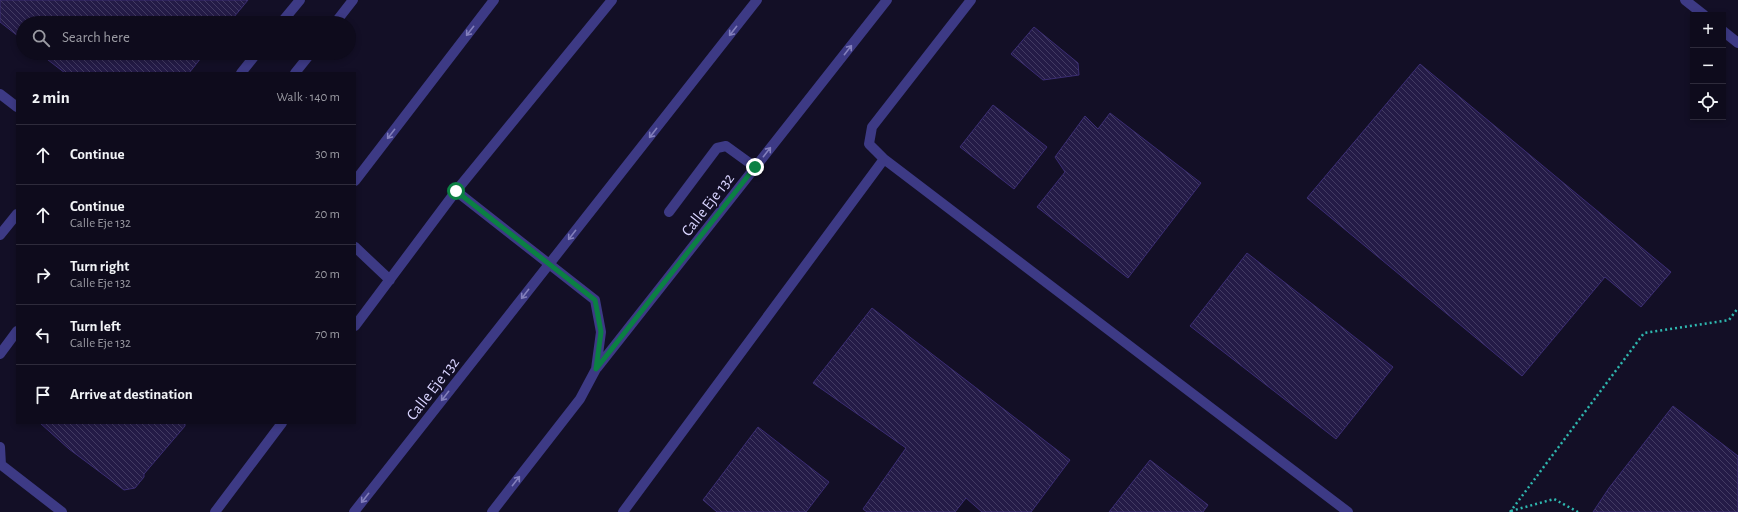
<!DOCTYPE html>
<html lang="en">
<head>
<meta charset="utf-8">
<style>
  :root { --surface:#0e0b1c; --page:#1c1929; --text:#f1f3f6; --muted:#9b9ba3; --line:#2e2b3b }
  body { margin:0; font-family:"Alegreya Sans",sans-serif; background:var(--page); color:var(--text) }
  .controls { position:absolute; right:12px; top:12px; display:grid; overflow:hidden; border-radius:0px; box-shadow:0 2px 6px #0003 }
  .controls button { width:36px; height:36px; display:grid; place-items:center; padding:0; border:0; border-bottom:1px solid var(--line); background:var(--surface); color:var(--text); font:20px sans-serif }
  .stop { position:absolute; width:12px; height:12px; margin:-9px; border:3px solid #0b8043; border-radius:50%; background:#fff }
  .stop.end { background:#0b8043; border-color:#fff; box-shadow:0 1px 4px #0008 }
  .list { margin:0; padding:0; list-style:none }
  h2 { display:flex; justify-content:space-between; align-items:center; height:52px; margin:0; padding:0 16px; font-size:17px }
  h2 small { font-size:13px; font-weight:400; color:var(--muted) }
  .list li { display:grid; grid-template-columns:26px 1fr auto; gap:12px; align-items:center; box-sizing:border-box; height:60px; padding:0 16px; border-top:1px solid var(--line) }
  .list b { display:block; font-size:15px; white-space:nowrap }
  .list p { margin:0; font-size:13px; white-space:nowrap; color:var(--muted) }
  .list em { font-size:13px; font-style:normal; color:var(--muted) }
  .icon { flex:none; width:22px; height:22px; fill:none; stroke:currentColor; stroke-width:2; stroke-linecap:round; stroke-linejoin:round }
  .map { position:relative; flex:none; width:1738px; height:512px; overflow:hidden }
  .search { position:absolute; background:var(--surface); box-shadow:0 2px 6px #0003; left:16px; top:16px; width:340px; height:44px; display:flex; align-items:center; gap:10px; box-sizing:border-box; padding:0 14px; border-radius:22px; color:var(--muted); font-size:15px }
  .panel { position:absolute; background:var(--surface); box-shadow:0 2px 6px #0003; left:16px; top:72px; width:340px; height:352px; border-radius:0px }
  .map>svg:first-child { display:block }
  .building { fill:url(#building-back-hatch); stroke:#3b2d73 }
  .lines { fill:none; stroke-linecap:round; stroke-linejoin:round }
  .path { stroke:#2fb8b0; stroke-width:2.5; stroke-dasharray:2 3; stroke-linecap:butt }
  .minor { stroke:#3d3a85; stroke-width:10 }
  .oneway { stroke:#837fbc }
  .route { stroke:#0b8043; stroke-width:5 }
  .labels { text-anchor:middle; stroke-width:4; stroke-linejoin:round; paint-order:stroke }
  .street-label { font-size:16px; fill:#d9d4ff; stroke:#130f26 }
</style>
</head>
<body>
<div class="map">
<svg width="1738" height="512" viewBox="0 0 1738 512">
  <defs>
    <pattern id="building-back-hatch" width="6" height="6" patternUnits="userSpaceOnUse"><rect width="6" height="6" fill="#241b47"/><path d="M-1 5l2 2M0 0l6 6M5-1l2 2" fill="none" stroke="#433b63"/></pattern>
  </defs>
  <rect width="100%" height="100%" fill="#130f26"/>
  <!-- building -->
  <path class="building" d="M0,0H248L229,23H23V40L0,22Z
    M1034,27L1078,63L1079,75L1043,80L1011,54Z
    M39,53H205L189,73H65Z
    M1420,64L1671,272L1641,307L1605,277L1522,376L1307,198Z
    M993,105L1047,147L1014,189L960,147Z
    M1110,113L1201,183L1128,278L1037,207L1065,172L1055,157L1085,116L1098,129Z
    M1247,253L1393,367L1336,439L1190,326Z
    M872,308L1070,460L1031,512H982L966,498L955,512H867L863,509L906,448L813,383Z
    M1673,406L1738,456V512H1593L1609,488Z
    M40,423H185V426L144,474V477L135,488L124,490L69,449Z
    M758,427L829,482L806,512H717L703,500Z
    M1150,460L1208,505L1203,512H1109Z"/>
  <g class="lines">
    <!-- path -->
    <path class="path" d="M1511,511L1554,499L1578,512
      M1510,512L1644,333L1729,320L1738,308"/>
    <!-- minor -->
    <path class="minor" d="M1685,0L1704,15
      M281,23L300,0
      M335,23L353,0
      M1723,31L1738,43
      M241,73L257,53
      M295,73L311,53
      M0,94L17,107
      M884,159L869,144L872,127L971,0
      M355,181L494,0
      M456,191L612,0
      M669,212L717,148L726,146L755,167
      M0,235L17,214
      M355,247L390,280
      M355,326L456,191L595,300L601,332L596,369L580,399L492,512
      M0,354L17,331
      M597,368L887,0
      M0,447L1,465
      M0,464L62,512
      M215,512L282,423
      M354,512L757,0
      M623,512L884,159L1348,512"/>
  </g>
  <!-- one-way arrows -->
  <defs><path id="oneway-shaft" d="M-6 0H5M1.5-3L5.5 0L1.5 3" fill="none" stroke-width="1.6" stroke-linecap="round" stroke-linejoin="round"/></defs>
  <g class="oneway">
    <use href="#oneway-shaft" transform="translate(470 31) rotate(128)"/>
    <use href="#oneway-shaft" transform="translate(733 31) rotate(128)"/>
    <use href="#oneway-shaft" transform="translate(848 50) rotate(-52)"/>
    <use href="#oneway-shaft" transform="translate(653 133) rotate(128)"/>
    <use href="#oneway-shaft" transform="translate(391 134) rotate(128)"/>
    <use href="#oneway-shaft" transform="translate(767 152) rotate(-52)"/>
    <use href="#oneway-shaft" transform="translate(572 235) rotate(128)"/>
    <use href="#oneway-shaft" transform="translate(525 294) rotate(128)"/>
    <use href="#oneway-shaft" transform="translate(445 396) rotate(128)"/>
    <use href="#oneway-shaft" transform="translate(516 481) rotate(-52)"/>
    <use href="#oneway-shaft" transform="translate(365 498) rotate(128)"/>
  </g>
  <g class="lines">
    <!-- route -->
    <path class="route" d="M456,191L595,300L601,332L596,369L755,167"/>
  </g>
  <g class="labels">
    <!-- street labels -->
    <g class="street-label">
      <text transform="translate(707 204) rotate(-52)" y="6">Calle Eje 132</text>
      <text transform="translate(432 388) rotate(-52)" y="6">Calle Eje 132</text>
    </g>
  </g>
</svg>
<div class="controls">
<button>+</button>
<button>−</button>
<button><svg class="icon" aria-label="locate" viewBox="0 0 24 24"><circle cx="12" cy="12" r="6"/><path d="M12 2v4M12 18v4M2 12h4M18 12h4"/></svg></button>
</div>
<div class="stop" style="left:456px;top:191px"></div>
<div class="stop end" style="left:755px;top:167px"></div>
<div class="search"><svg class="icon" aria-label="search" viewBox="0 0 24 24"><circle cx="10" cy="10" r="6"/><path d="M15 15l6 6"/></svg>Search here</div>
<section class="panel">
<h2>2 min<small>Walk · 140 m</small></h2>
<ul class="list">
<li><svg class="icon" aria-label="ahead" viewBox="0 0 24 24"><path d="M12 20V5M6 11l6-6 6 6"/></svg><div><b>Continue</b></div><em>30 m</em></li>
<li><svg class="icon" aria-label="ahead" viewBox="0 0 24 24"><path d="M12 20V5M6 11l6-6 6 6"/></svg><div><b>Continue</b><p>Calle Eje 132</p></div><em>20 m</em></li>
<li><svg class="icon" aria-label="right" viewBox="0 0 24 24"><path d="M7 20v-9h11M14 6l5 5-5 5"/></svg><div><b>Turn right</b><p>Calle Eje 132</p></div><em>20 m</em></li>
<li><svg class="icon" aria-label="left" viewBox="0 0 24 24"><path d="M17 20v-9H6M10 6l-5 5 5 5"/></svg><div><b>Turn left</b><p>Calle Eje 132</p></div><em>70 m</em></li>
<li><svg class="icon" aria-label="arrive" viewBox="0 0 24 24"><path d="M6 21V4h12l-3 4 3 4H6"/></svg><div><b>Arrive at destination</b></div></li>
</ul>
</section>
</div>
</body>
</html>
